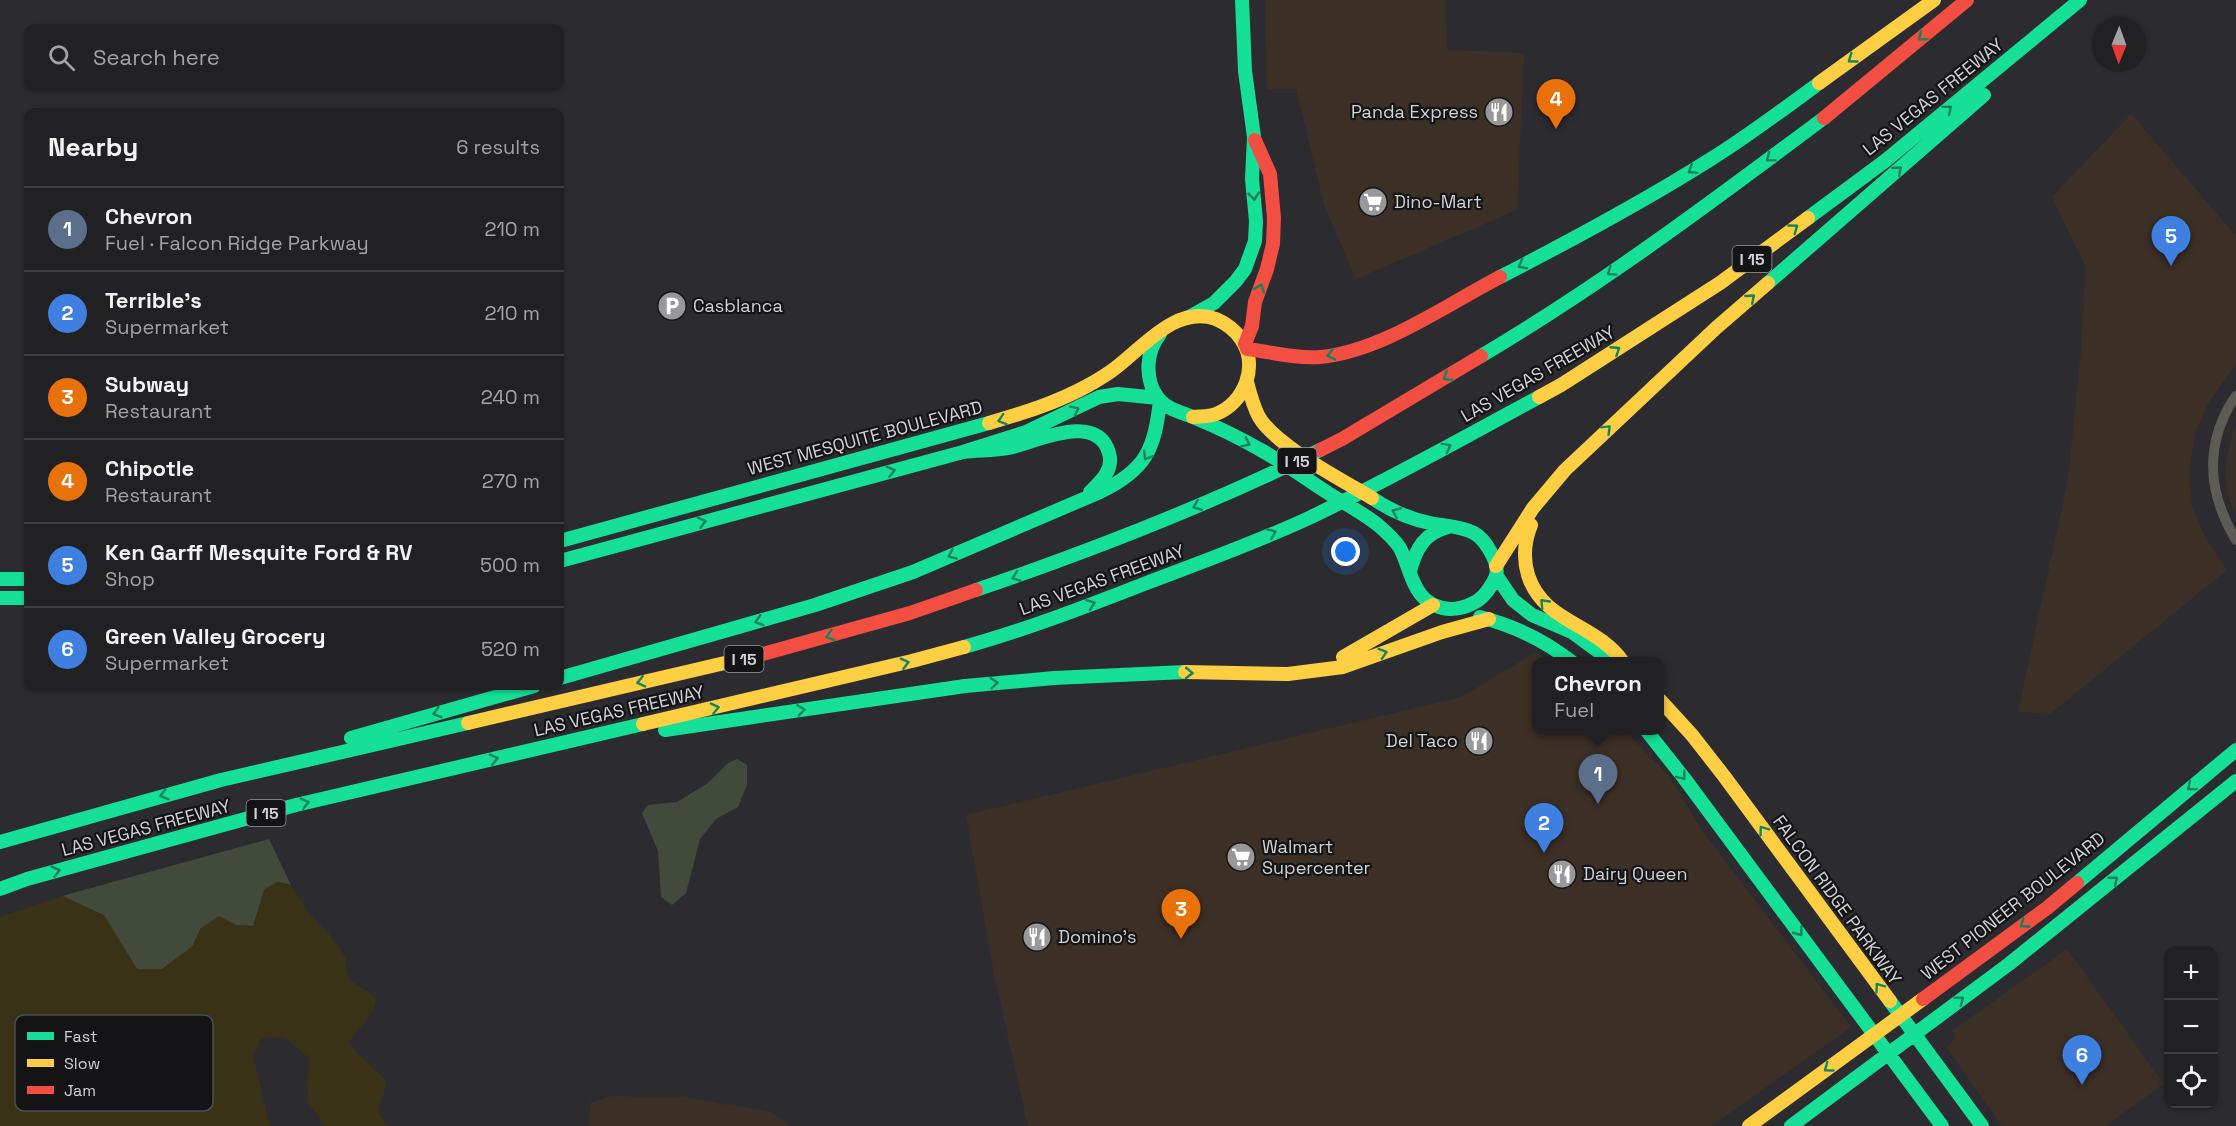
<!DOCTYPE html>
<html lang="en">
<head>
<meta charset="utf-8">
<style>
  :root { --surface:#212124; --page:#29292c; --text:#f1f3f6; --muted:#a2a3a6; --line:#3e3e41; --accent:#1a73e8 }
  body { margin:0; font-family:"Space Grotesk",sans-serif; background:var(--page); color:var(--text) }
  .controls { position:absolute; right:18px; bottom:18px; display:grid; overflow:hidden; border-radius:12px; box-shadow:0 2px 4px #0004 }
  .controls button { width:54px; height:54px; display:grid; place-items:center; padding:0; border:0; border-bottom:2px solid var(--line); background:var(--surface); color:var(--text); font:30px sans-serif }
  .compass { position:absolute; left:2092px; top:18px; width:54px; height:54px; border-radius:50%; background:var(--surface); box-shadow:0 2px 4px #0004; rotate:181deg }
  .you { position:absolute; left:1346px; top:552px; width:21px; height:21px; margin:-15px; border:4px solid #fff; border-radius:50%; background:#1a73e8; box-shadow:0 0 0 9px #1a73e833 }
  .badge { display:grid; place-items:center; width:39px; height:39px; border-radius:50%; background:var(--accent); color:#fff; font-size:20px; font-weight:700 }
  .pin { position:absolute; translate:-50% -50px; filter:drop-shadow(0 2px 3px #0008) }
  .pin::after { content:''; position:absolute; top:32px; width:21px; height:18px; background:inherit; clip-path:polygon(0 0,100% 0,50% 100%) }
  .popup { position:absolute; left:1532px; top:657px; width:132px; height:78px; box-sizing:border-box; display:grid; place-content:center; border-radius:12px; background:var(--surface); filter:drop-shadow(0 2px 4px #0005); font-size:20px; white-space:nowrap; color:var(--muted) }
  .popup b { font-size:22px; color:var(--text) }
  .popup::after { content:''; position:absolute; left:50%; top:100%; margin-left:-12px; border:12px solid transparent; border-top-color:var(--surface) }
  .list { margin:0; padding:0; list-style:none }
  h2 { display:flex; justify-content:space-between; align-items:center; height:78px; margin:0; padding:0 24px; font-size:26px }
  h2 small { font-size:20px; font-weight:400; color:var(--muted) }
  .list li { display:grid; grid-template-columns:39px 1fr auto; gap:18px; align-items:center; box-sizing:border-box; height:84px; padding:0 24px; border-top:2px solid var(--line) }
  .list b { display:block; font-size:22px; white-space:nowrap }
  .list p { margin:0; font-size:20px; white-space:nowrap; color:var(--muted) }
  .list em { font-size:20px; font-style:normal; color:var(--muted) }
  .icon { flex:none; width:33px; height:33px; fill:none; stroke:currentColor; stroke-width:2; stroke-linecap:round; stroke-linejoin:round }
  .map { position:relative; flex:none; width:2236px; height:1126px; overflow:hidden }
  .search { position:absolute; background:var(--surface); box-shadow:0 2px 4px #0004; left:24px; top:24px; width:540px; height:66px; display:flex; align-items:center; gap:15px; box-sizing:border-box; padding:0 21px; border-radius:12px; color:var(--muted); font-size:22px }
  .panel { position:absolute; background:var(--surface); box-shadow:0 2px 4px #0004; left:24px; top:108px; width:540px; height:582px; border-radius:12px }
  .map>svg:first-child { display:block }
  .commercial { fill:#3c2f26 }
  .green { fill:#424a3c }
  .sand { fill:#393217 }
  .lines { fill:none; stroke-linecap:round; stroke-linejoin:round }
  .street { stroke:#5d5c54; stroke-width:10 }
  .fast { stroke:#16e098; stroke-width:14 }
  .slow { stroke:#ffcf43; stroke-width:14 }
  .jam { stroke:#f24e42; stroke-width:14 }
  .oneway { stroke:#15845e }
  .labels { text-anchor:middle; stroke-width:4.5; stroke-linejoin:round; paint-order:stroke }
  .shield { fill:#141416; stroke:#99999c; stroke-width:1.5 }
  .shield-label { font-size:16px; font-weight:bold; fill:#d2d2d6 }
  .street-label { font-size:18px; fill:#d2d2d6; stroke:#141416 }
  .poi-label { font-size:18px; fill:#d2d2d6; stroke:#141416; text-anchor:start }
  .key { fill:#141416; stroke:#4d4d50; stroke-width:1.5 }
  .key-label { font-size:16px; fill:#d2d2d6 }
</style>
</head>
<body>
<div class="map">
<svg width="2236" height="1126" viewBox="0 0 2236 1126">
  <rect width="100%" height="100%" fill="#2c2c30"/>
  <!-- commercial -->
  <path class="commercial" d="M1265,0H1445L1447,50L1524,53L1517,210L1356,279L1324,205L1296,89H1267Z
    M2131,114L2236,236V364L2209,402L2195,432L2189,475L2192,505L2205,537L2227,570L2050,714L2018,712L2068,480L2081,348L2086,268L2052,197Z
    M2236,427V518L2229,498L2226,481V463L2232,435Z
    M1536,652L1547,661L1536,662V730L1625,731L1668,775L1702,830L1851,1027L1712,1126H1028L994,975L966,815L1461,697Z
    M2067,949L2164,1084L2105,1126H2002L1946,1047L1952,1043L1955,1035L1952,1031Z
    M612,1096L680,1097L771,1112L791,1126H589L590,1103Z"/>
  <!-- green -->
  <path class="green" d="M737,759L747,765V785L738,807L716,819L700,839L686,893L672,905L661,897L658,851L642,813L648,805L677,802L708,783L728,763Z
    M269,839L291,885L277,882L264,890L254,926L236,925L201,928L192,947L162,969H137L103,915L62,896Z"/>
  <!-- sand -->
  <path class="sand" d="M277,882L291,885L309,914L329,934L346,958C342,984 361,984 376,998C374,1017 359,1026 349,1042C358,1058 373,1065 386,1081C386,1092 380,1101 378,1113L387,1124L392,1126H325L307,1101L309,1058L285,1037L262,1038L253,1055L270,1126H0V917L62,896L104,915L137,969H162L192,947L201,928L219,916L236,925L253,926L264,890Z"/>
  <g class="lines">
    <!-- street -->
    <path class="street" d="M2236,396C2228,406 2223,418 2219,429C2206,469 2215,505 2236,540"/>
    <!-- fast -->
    <path class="fast" d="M1808,218L1885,161L2080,0
      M1500,277C1572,240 1643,202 1711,159C1748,136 1784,109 1819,83
      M1768,283L1984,95
      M1189,317L1214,303L1236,281L1245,269L1255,241L1256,221L1252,179L1254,137L1245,71L1242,0
      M1160,334C1146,351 1144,379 1158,398C1166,409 1181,412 1193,417C1215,426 1238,437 1259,449C1283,462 1305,478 1328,493C1344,503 1363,513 1378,525C1385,531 1395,540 1400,548C1410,567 1412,595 1434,605C1448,612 1464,609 1477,601C1485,596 1493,584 1496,576C1500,563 1485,539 1474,533C1461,526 1445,526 1430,523C1409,519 1390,510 1372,498
      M1481,356C1601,285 1713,201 1824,118
      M963,452C978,450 994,451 1009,448C1036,442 1097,411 1109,453C1114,470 1101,481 1090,492
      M560,541L989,423
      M560,561L963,452L1026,432L1099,397L1118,394L1158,398
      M1410,571C1416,548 1425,533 1448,527
      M1496,575L1513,600L1532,615L1572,632L1613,662
      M0,579H28
      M976,590C1093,550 1209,505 1320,450
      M0,598H28
      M1480,617C1515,626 1544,640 1572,662
      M964,647C1025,630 1085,607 1144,584C1199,563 1255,543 1309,518C1387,481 1463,438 1539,397
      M560,678L815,605L913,572L1100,492C1146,470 1155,449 1160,400
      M665,730L965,686L1054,678L1185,672
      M1646,730L1684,778L1942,1126
      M351,738L534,686
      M0,842L221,780L468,723
      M2077,883L2236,750
      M0,889L27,879L296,805L643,724
      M1890,1001L1982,1126
      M1791,1126L2009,964L2236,781"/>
    <!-- slow -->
    <path class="slow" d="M1819,83L1934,0
      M1247,382C1250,394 1253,406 1259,417C1276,446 1342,480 1372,498
      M1539,397L1561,385L1720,283L1808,218
      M989,423C1023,413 1056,403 1087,386C1098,380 1108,374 1118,366C1145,345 1177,305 1216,319C1225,323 1235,330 1241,339C1259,365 1245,403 1216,414C1208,417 1200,416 1193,417
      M1531,525C1524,542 1523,558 1528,575C1543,623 1596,623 1623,662
      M1496,566L1533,508L1565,470L1716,328L1768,283
      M1343,657L1433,605
      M1185,672L1288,674L1343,667L1442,632L1489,619
      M1660,700L1692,735L1724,776L1890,1001
      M468,723L759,655
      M643,724L912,661L964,647
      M1749,1126L1923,999"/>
    <!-- jam -->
    <path class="jam" d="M1824,118L1967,0
      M1245,344L1252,326L1255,302L1267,269L1273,244L1274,218L1270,174L1255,140
      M1247,349C1271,352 1296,359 1320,357C1382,351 1446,305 1500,277
      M1320,450L1342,439L1481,356
      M759,655L910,613L976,590
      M1923,999L2047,908L2077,883"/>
  </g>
  <!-- one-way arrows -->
  <defs><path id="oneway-chevron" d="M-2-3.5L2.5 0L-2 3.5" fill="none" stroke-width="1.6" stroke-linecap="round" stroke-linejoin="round" transform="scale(1.5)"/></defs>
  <g class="oneway">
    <use href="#oneway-chevron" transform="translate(1922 37) rotate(140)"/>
    <use href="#oneway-chevron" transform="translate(1852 59) rotate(144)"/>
    <use href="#oneway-chevron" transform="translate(1948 109) rotate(-40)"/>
    <use href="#oneway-chevron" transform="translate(1770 158) rotate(143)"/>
    <use href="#oneway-chevron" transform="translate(1692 170) rotate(148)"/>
    <use href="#oneway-chevron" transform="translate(1898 170) rotate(-41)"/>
    <use href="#oneway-chevron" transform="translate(1254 196) rotate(84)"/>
    <use href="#oneway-chevron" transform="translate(1794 228) rotate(-36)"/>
    <use href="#oneway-chevron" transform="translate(1522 265) rotate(152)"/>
    <use href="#oneway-chevron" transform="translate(1611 272) rotate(146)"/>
    <use href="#oneway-chevron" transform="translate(1260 288) rotate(-70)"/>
    <use href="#oneway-chevron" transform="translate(1751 298) rotate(-41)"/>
    <use href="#oneway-chevron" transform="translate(1616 350) rotate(-33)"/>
    <use href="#oneway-chevron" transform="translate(1331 355) rotate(167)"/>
    <use href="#oneway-chevron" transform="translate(1447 377) rotate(149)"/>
    <use href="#oneway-chevron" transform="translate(1075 410) rotate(-26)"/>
    <use href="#oneway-chevron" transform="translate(1002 420) rotate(162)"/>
    <use href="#oneway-chevron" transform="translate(1607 429) rotate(-45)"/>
    <use href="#oneway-chevron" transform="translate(1246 443) rotate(26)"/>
    <use href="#oneway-chevron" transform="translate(1447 447) rotate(-29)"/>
    <use href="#oneway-chevron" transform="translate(1147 456) rotate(121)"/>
    <use href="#oneway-chevron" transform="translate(891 471) rotate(-15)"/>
    <use href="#oneway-chevron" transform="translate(1197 506) rotate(158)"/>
    <use href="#oneway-chevron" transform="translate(1396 512) rotate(-157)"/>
    <use href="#oneway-chevron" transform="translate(702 522) rotate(-15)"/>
    <use href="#oneway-chevron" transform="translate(1272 533) rotate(-23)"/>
    <use href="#oneway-chevron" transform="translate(952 555) rotate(157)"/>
    <use href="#oneway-chevron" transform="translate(1016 577) rotate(160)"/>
    <use href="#oneway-chevron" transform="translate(1544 603) rotate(-134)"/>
    <use href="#oneway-chevron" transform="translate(1091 604) rotate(-20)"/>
    <use href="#oneway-chevron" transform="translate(759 621) rotate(164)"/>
    <use href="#oneway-chevron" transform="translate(830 636) rotate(164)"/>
    <use href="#oneway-chevron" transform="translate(1383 653) rotate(-18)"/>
    <use href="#oneway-chevron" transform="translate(905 663) rotate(-14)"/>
    <use href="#oneway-chevron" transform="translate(1189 673) rotate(1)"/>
    <use href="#oneway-chevron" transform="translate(641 682) rotate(167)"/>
    <use href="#oneway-chevron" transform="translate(994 683) rotate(-5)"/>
    <use href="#oneway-chevron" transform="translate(715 708) rotate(-13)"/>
    <use href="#oneway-chevron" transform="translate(801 710) rotate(-8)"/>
    <use href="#oneway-chevron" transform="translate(437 713) rotate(164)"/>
    <use href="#oneway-chevron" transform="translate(494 759) rotate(-13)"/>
    <use href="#oneway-chevron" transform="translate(1682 776) rotate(52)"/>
    <use href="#oneway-chevron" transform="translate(2191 787) rotate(140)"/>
    <use href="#oneway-chevron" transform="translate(164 795) rotate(164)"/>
    <use href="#oneway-chevron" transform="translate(305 803) rotate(-13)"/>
    <use href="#oneway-chevron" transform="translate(1763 830) rotate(-126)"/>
    <use href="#oneway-chevron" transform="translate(56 871) rotate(-15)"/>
    <use href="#oneway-chevron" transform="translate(2114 880) rotate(-39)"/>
    <use href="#oneway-chevron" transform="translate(2024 924) rotate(144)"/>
    <use href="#oneway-chevron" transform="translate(1799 932) rotate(53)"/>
    <use href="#oneway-chevron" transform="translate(1879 987) rotate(-126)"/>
    <use href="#oneway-chevron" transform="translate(1960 1000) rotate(-37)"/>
    <use href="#oneway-chevron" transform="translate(1828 1068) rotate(144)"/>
  </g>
  <!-- icons -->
  <defs>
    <g id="restaurant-disc" transform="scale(1.5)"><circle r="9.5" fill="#98989c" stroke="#141416"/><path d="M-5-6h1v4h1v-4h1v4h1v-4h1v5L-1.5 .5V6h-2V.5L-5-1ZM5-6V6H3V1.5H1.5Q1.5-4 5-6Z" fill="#fff"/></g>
    <g id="supermarket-disc" transform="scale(1.5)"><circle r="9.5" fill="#98989c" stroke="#141416"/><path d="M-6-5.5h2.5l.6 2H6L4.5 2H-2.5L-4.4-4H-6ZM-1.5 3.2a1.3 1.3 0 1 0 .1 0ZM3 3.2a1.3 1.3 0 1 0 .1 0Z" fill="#fff"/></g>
    <g id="parking-disc" transform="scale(1.5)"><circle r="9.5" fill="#98989c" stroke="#141416"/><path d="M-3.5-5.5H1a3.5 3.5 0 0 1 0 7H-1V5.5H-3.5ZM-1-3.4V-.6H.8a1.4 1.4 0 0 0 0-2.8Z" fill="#fff"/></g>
  </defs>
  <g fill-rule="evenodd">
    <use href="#restaurant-disc" x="1499" y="112"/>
    <use href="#supermarket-disc" x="1373" y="202"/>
    <use href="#parking-disc" x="672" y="306"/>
    <use href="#restaurant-disc" x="1479" y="741"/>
    <use href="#supermarket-disc" x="1241" y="857"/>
    <use href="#restaurant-disc" x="1562" y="874"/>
    <use href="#restaurant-disc" x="1037" y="937"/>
  </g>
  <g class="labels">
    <!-- shield labels -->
    <g class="shield">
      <rect x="1732.5" y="246" width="39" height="26" rx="4.5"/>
      <rect x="1277.5" y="448" width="39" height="26" rx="4.5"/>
      <rect x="724.5" y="646" width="39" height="26" rx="4.5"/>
      <rect x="246.5" y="800" width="39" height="26" rx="4.5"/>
    </g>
    <g class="shield-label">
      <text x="1752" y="265">I 15</text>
      <text x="1297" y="467">I 15</text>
      <text x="744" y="665">I 15</text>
      <text x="266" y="819">I 15</text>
    </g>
    <!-- street labels -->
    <g class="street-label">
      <text transform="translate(1933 97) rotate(-39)" y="6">LAS VEGAS FREEWAY</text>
      <text transform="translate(1538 374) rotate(-30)" y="6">LAS VEGAS FREEWAY</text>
      <text transform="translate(865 438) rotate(-15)" y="6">WEST MESQUITE BOULEVARD</text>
      <text transform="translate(1102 580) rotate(-20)" y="6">LAS VEGAS FREEWAY</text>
      <text transform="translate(619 711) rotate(-13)" y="6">LAS VEGAS FREEWAY</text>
      <text transform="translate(146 828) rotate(-15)" y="6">LAS VEGAS FREEWAY</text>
      <text transform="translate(1837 900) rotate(54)" y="6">FALCON RIDGE PARKWAY</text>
      <text transform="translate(2013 906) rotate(-38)" y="6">WEST PIONEER BOULEVARD</text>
    </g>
    <!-- poi labels -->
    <g class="poi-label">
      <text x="1478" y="118" text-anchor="end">Panda Express</text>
      <text x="1394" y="208">Dino-Mart</text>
      <text x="693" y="312">Casblanca</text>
      <text x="1458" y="747" text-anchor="end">Del Taco</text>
      <text x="1262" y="853">Walmart<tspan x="1262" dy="21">Supercenter</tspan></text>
      <text x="1583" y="880">Dairy Queen</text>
      <text x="1058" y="943">Domino's</text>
    </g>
  </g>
  <!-- legend -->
  <rect x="15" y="1015" width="198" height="96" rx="9" class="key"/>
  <rect x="27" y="1032" width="27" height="8" fill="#16e098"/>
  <rect x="27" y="1059" width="27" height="8" fill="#ffcf43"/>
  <rect x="27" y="1086" width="27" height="8" fill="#f24e42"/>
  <g class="key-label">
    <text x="64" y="1042">Fast</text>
    <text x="64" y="1069">Slow</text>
    <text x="64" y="1096">Jam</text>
  </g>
</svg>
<div class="controls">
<button>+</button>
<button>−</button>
<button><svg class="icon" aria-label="locate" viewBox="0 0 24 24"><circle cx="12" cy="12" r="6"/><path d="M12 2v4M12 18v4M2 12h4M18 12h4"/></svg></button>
</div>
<svg class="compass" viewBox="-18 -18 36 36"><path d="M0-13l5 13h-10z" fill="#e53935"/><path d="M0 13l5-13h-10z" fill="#a2a3a6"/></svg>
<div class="you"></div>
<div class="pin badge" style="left:1598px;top:804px;background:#5c6f8a">1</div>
<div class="popup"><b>Chevron</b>Fuel</div>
<div class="pin badge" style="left:1544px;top:853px;background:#3f7fe0">2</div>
<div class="pin badge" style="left:1181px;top:939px;background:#e8710a">3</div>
<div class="pin badge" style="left:1556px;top:129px;background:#e8710a">4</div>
<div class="pin badge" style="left:2171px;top:266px;background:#3f7fe0">5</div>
<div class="pin badge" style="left:2082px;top:1085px;background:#3f7fe0">6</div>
<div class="search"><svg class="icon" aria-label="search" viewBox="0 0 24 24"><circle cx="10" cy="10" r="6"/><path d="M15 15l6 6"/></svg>Search here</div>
<section class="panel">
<h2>Nearby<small>6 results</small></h2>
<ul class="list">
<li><span class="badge" style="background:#5c6f8a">1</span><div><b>Chevron</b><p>Fuel · Falcon Ridge Parkway</p></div><em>210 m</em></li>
<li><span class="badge" style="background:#3f7fe0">2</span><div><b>Terrible's</b><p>Supermarket</p></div><em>210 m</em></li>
<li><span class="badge" style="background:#e8710a">3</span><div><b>Subway</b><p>Restaurant</p></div><em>240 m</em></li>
<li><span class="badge" style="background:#e8710a">4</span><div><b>Chipotle</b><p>Restaurant</p></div><em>270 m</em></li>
<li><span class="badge" style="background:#3f7fe0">5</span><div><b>Ken Garff Mesquite Ford &amp; RV</b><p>Shop</p></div><em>500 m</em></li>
<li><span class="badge" style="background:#3f7fe0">6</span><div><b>Green Valley Grocery</b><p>Supermarket</p></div><em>520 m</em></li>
</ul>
</section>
</div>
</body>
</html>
